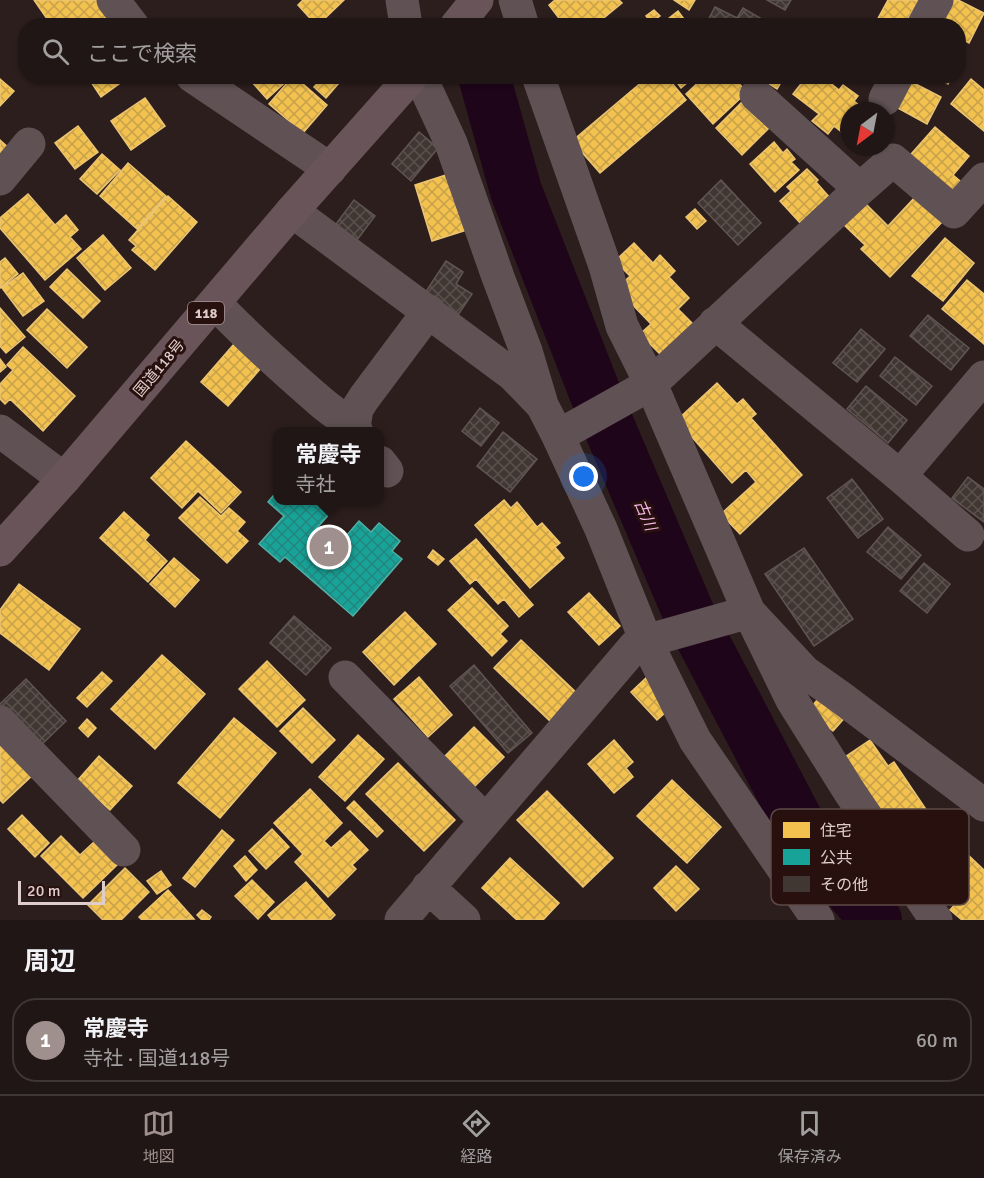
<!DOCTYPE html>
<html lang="ja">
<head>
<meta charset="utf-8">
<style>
  :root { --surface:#211616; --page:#291f1f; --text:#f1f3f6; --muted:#a29fa1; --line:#3e3535; --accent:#a0908d }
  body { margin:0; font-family:Signika,"Noto Sans JP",sans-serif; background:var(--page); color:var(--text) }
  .compass { position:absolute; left:840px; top:102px; width:54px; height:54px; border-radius:50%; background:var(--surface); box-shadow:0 2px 4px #0004; rotate:212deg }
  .scale { position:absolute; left:18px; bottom:15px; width:87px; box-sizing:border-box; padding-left:6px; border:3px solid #decdca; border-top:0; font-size:16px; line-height:21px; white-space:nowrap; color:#decdca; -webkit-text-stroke:4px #27100e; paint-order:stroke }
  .you { position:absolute; left:584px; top:477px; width:21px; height:21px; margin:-15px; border:4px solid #fff; border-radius:50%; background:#1a73e8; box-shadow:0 0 0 9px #1a73e833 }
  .badge { display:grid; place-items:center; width:39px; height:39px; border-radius:50%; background:var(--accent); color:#fff; font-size:20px; font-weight:700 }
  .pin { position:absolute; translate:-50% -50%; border:3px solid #fff; box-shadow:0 2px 6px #0006 }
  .popup { position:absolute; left:273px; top:427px; width:111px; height:78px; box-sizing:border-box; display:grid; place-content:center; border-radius:12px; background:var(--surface); filter:drop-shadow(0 2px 4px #0005); font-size:20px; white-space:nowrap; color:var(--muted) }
  .popup b { font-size:22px; color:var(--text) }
  .popup::after { content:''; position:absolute; left:50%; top:100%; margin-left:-12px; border:12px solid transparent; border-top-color:var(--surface) }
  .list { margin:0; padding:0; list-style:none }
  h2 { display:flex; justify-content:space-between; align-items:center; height:78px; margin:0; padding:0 24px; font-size:26px }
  h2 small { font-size:20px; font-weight:400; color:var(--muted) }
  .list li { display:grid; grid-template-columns:39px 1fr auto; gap:18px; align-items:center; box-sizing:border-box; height:84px; margin:0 12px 12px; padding:0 12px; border:2px solid var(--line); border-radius:24px }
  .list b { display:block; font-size:22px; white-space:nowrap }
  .list p { margin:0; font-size:20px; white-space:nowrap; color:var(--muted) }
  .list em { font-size:20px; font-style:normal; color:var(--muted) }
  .icon { flex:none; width:33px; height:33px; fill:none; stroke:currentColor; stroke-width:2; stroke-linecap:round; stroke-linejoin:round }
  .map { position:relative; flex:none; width:984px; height:920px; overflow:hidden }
  .search { position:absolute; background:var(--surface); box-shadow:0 2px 4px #0004; left:18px; right:18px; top:18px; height:66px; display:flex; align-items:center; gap:15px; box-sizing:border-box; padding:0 21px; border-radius:24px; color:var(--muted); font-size:22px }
  .sheet { height:174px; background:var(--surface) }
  nav { display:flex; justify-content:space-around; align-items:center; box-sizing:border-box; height:84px; border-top:2px solid var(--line); background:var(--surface); font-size:16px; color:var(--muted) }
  nav a { display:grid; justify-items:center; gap:3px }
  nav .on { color:var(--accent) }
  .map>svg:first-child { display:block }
  .homes { fill:url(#homes-cross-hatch); stroke:#ecc573; stroke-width:1.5 }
  .public { fill:url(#public-cross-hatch); stroke:#53b0a7; stroke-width:1.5 }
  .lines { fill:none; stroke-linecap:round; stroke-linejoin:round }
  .river { stroke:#1f0519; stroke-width:52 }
  .building { fill:url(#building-cross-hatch); stroke:#605551; stroke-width:1.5 }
  .minor { stroke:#5f5154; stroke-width:33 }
  .highway { stroke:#695559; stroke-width:33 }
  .labels { text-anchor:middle; stroke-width:6; stroke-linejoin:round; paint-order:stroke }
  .shield { fill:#27100e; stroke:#a79492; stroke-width:1.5 }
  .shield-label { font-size:14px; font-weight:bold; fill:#decdca }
  .street-label { font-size:15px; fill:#decdca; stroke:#27100e }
  .water-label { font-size:16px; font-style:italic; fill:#f5b6e5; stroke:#27100e }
  .key { fill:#27100e; stroke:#5e4946; stroke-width:1.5 }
  .key-label { font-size:16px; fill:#decdca }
</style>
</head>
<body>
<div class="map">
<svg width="984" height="920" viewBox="0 0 984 920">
  <defs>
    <pattern id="homes-cross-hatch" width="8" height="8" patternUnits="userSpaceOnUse" patternTransform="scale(1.5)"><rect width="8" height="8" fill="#f2c14e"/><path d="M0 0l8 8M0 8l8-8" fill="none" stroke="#c6a04a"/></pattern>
    <pattern id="public-cross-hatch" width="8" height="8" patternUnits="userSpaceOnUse" patternTransform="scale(1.5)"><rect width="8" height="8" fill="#17a398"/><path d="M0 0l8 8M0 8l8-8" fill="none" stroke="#24857d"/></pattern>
    <pattern id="building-cross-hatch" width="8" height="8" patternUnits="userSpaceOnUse" patternTransform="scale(1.5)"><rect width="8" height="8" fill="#403632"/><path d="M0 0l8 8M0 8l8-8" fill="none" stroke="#5b524e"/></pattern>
  </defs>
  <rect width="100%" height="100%" fill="#2c1e1d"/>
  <!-- homes -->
  <path class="homes" d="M34,0H96L114,26H52Z
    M303,0H344L317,26L298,5Z
    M555,0H619L622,3L594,26H565L549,5Z
    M674,0H695L689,10Z
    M888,0H919L904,26H882L876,22Z
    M949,0H958L984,13L969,43L958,37V26H937Z
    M654,10L660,16L651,23L646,16Z
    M678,11L689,26H659Z
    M87,76H130L101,97Z
    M254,76H291V77L267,99L250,80Z
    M293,76H294L327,105L303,133L269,104Z
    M297,76H311L304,83Z
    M324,76H345L326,98L314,87Z
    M649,76H666L686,100L600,173L572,141Z
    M672,76H695L681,88Z
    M705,76H732L747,92L713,124L686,94Z
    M757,76H785L777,89Z
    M807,76H822L839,90L843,85L858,96L854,101L866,111H849V138L834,126L828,134L812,121L819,114L793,94Z
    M933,76H952L948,84Z
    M0,79L14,91L0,106Z
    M971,79L984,90V131L951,104Z
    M908,80L941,97L927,124L894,106Z
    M145,98L165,126L131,150L111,121Z
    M745,99L771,126L742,155L716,128Z
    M78,126L98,152L75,169L55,143Z
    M935,127L969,156L953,175L966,186L952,201L905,161Z
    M0,140L10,149L0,160Z
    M774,142L783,153L787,149L795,159L791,162L799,170L775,192L750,164Z
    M102,154L120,170L97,194L80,179Z
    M128,163L166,196L137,229L100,196Z
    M807,169L818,180L816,182L830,198L802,225L780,201L791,191L787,187Z
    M452,173L470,229L432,241L415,185Z
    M28,194L55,225L66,215L78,230L70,237L81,249L45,280L0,228V218Z
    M168,196L197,222L155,270L132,250L136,246L129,240Z
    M916,196L943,221L890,277L861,249L865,245L843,224L864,202L888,226Z
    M695,209L706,221L697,229L686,217Z
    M103,235L131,268L105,290L77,258Z
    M945,238L974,263L943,301L912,276Z
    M634,243L653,263L660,255L675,271L669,277L689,298L678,309L693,324L661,355L640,334L651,324L629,301L632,298L620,286L630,276L615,261Z
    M5,258L18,274L0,288V262Z
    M67,269L100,301L83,318L50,287Z
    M23,273L44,301L23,316L2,288Z
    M967,280L984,294V344L942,309Z
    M0,308L25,337L6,353L0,346Z
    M47,309L87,347L67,368L27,330Z
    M234,344L261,368L228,406L201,382Z
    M23,347L75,396L43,431L10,399L5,404L0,399V384L13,370L7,365Z
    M0,359L6,367L0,372Z
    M717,383L737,404L743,399L756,414L751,418L802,475L740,534L721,514L756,482L746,470L732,483L677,420Z
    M186,441L241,492L221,513L198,491L182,508L151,478Z
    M200,497L221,516L229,508L245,522L237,531L248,541L227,563L179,518Z
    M504,500L511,508L517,502L537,527L542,523L560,543L555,547L564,558L530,588L475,525Z
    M124,512L149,535L145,540L167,561L148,582L100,538Z
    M476,539L533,605L519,617L504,599L498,604L476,579L470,584L450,561Z
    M433,550L444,559L438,565L428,557Z
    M174,558L199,580L175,607L150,584Z
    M19,584L80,629L49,670L0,633V610Z
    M472,588L508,626L500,634L507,641L492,656L448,610Z
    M589,593L620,626L599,645L568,612Z
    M405,612L436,644L394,685L363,652Z
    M521,640L580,696L553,724L494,668Z
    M162,655L205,694L155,749L111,709Z
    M267,661L305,700L277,727L239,689Z
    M102,672L112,681L87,707L77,698Z
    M648,676L674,705L657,720L631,692Z
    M419,677L452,715L428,737L394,699Z
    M823,693L848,714L833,731L808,711Z
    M303,708L335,740L312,763L280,731Z
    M234,718L276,753L220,818L178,783Z
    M87,719L96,728L88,737L79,728Z
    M474,727L504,757L474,787L444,757Z
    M358,735L384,759L345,801L319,777Z
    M0,737L35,773L3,803L0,800Z
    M614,740L633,762L626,768L633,777L614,793L588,764Z
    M870,740L888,766L894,762L942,833L908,856L842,759Z
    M99,756L132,786L110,810L77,781Z
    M398,763L455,820L424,851L366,794Z
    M672,780L721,827L687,863L637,816Z
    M310,789L342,823L324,841L331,848L350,831L368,850L352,865L356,869L328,897L295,862L303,854L274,823Z
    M547,791L613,858L583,887L517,820Z
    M354,801L383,831L377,837L347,808Z
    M22,815L49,843L35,857L8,829Z
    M272,829L289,847L266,869L249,851Z
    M222,830L234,840L195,887L183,878Z
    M61,836L80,855L94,842L117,865L83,898L41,856Z
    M934,842L948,853L930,876L916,866Z
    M965,852L984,870V920H962L950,910L959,900L938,881Z
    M245,856L257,870L246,881L234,866Z
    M510,858L559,903L543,920H517L482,888Z
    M676,866L699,889L676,911L654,888Z
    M125,868L149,892L121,920H103L88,905Z
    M161,871L171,885L157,894L147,881Z
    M252,880L274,902L258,919L235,896Z
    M306,882L335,915L330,920H272L268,915Z
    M168,890L194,919L142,920L139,917Z
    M202,910L211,917L209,920H202L197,915Z"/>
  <!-- public -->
  <path class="public" d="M278,490V500H318L331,512L310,536L318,544L328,533L340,543L359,521L371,532L379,523L400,541L392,551L402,559L353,616L285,557L280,562L259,544L284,516L268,502Z"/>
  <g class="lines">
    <!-- river -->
    <path class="river" d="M484,76L516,191L599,403L689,614L808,841L876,920"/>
  </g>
  <!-- building -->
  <path class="building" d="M767,0H791L785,10Z
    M715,7L737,18L743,8L767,22L765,26H705Z
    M419,132L438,148L411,181L392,164Z
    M721,180L761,223L738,245L698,203Z
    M354,200L375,216L357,240L336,224Z
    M446,261L463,272L456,284L472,294L458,315L425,293Z
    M928,315L969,348L951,370L910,336Z
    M861,329L885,349L857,382L833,363Z
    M895,357L932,386L916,405L880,376Z
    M866,386L907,420L888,443L847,409Z
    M480,408L499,423L481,446L462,431Z
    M503,432L537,459L510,492L477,466Z
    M968,477L984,489V522L952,498Z
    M852,479L883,519L858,538L827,498Z
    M888,527L921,555L901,579L867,552Z
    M804,548L853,619L814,646L765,574Z
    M924,563L950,584L927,613L900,591Z
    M294,616L331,648L306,675L270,643Z
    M474,665L532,733L508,753L450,686Z
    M26,679L66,721L38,748L0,708V704Z"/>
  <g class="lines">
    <!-- minor -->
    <path class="minor" d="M113,0L133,26
      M402,0L406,26
      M515,0L523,26
      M923,26L937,0
      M192,76L330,169
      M420,76L451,143L498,277L526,351L541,401
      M538,76L605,266L622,326L651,384L749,612L792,700L849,791L936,920
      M756,95L860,189L893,160L954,212L984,179
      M885,99L897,76
      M0,179L29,144
      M292,211L513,375L542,405L558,436L601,529L646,641L695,740L818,920
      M215,303C248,338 284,370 321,402C332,412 349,421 357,432
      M715,323L900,476L968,535
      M354,427L357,409L364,398L429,311
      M0,431L64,479
      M558,436L651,384L860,189
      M380,462L387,471
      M900,476L984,377
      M345,677L485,820
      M0,722L124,850
      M428,887L464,920
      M401,920L635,646L646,641L749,612L805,672L839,696L984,805"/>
    <!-- highway -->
    <path class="highway" d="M456,26L477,0
      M0,550L64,479L292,211L412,76"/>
  </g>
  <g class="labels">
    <!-- shield labels -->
    <rect class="shield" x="188" y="302" width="36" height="22" rx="4.5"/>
    <g class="shield-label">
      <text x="206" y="318">118</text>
    </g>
    <!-- street labels -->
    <g class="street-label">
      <text transform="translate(159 368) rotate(-50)" y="5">国道118号</text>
    </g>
    <!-- water labels -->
    <g class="water-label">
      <text transform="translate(646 515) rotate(67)" y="6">古川</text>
    </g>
  </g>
  <!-- legend -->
  <rect x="771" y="809" width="198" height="96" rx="9" class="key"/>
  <rect x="783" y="822" width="27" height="16" fill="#f2c14e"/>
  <rect x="783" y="849" width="27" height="16" fill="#17a398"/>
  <rect x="783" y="876" width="27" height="16" fill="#403632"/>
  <g class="key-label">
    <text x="820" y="836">住宅</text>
    <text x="820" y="863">公共</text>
    <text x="820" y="890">その他</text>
  </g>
</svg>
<svg class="compass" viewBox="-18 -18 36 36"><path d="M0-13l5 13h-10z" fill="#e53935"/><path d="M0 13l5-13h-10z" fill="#a29fa1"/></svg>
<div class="scale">20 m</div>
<div class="you"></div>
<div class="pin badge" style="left:329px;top:547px">1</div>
<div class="popup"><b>常慶寺</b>寺社</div>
<div class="search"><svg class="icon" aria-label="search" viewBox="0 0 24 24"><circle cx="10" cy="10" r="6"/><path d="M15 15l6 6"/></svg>ここで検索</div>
</div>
<section class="sheet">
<h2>周辺<small></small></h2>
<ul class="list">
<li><span class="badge">1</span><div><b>常慶寺</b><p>寺社 · 国道118号</p></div><em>60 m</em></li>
</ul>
</section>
<nav>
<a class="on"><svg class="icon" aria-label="map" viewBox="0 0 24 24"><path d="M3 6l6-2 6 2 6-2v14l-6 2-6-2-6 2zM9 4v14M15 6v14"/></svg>地図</a>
<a><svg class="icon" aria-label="directions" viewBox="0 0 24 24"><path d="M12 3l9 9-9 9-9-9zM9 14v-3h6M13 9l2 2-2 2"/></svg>経路</a>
<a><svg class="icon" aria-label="saved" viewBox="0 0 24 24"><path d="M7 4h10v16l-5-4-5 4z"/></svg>保存済み</a>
</nav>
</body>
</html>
